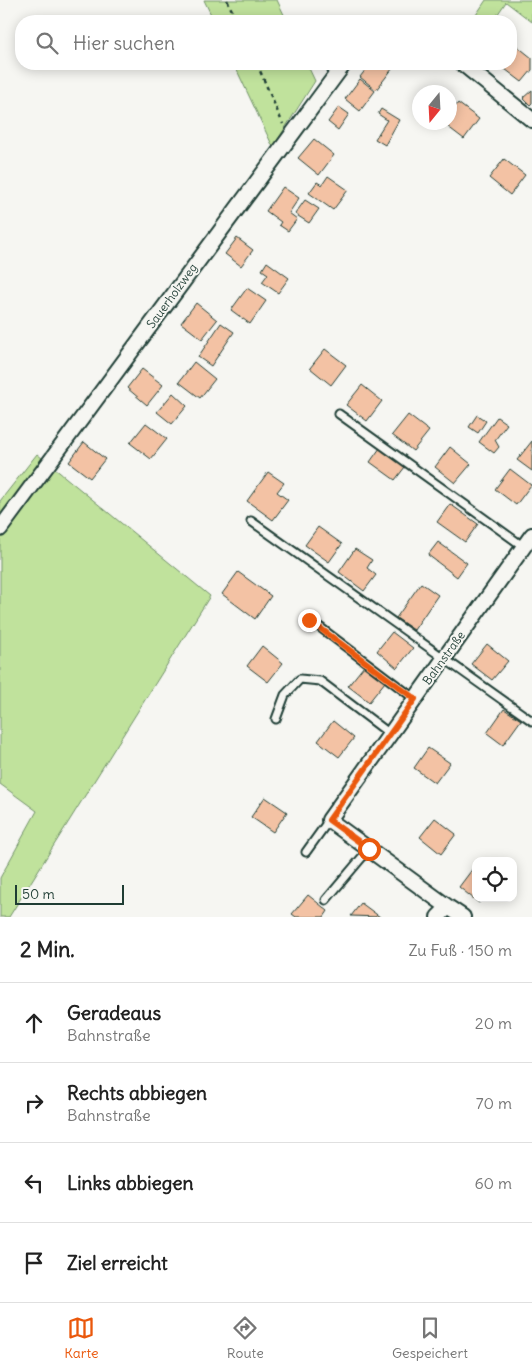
<!DOCTYPE html>
<html lang="de">
<head>
<meta charset="utf-8">
<style>
  :root { --surface:#fff; --page:#f2f2f2; --text:#222; --muted:#767676; --line:#e0e0e0; --accent:#ea580c }
  body { margin:0; font-family:Delius,sans-serif; background:var(--page); color:var(--text) }
  .controls { position:absolute; right:15px; bottom:15px; display:grid; overflow:hidden; border-radius:10px; box-shadow:0 2px 12px #0003 }
  .controls button { width:45px; height:45px; display:grid; place-items:center; padding:0; border:0; border-bottom:1px solid var(--line); background:var(--surface); color:var(--text); font:25px sans-serif }
  .compass { position:absolute; left:412px; top:85px; width:45px; height:45px; border-radius:50%; background:var(--surface); box-shadow:0 2px 12px #0003; rotate:198deg }
  .scale { position:absolute; left:15px; bottom:12px; width:109px; box-sizing:border-box; padding-left:5px; border:2px solid #1f3d34; border-top:0; font-size:14px; line-height:18px; white-space:nowrap; color:#1f3d34; -webkit-text-stroke:4px #f6f6f2; paint-order:stroke }
  .stop { position:absolute; width:15px; height:15px; margin:-11px; border:4px solid #ea580c; border-radius:50%; background:#fff }
  .stop.end { background:#ea580c; border-color:#fff; box-shadow:0 1px 5px #0008 }
  .list { margin:0; padding:0; list-style:none }
  h2 { display:flex; justify-content:space-between; align-items:center; height:65px; margin:0; padding:0 20px; font-size:21px }
  h2 small { font-size:16px; font-weight:400; color:var(--muted) }
  .list li { display:grid; grid-template-columns:32px 1fr auto; gap:15px; align-items:center; box-sizing:border-box; height:80px; padding:0 20px; border-top:1px solid var(--line) }
  .list b { display:block; font-size:19px; white-space:nowrap }
  .list p { margin:0; font-size:16px; white-space:nowrap; color:var(--muted) }
  .list em { font-size:16px; font-style:normal; color:var(--muted) }
  .icon { flex:none; width:28px; height:28px; fill:none; stroke:currentColor; stroke-width:2; stroke-linecap:round; stroke-linejoin:round }
  .map { position:relative; flex:none; width:532px; height:917px; overflow:hidden }
  .search { position:absolute; background:var(--surface); box-shadow:0 2px 12px #0003; left:15px; right:15px; top:15px; height:55px; display:flex; align-items:center; gap:12px; box-sizing:border-box; padding:0 18px; border-radius:20px; color:var(--muted); font-size:19px }
  .sheet { height:385px; background:var(--surface) }
  nav { display:flex; justify-content:space-around; align-items:center; box-sizing:border-box; height:70px; border-top:1px solid var(--line); background:var(--surface); font-size:14px; color:var(--muted) }
  nav a { display:grid; justify-items:center; gap:2px }
  nav .on { color:var(--accent) }
  .map>svg:first-child { display:block }
  .green { fill:#c0e29c; stroke:#709068 }
  .building { fill:#f3c2a4; stroke:#1f3d34 }
  .lines { fill:none; stroke-linecap:round; stroke-linejoin:round }
  .lane-casing { stroke:#1f3d34; stroke-width:11 }
  .street-casing { stroke:#1f3d34; stroke-width:18 }
  .path { stroke:#1f3d34; stroke-width:2.5; stroke-dasharray:4 4; stroke-linecap:butt }
  .lane { stroke:#f6f6f2; stroke-width:7 }
  .street { stroke:#f6f6f2; stroke-width:14 }
  .route { stroke:#ea580c; stroke-width:6 }
  .labels { text-anchor:middle; stroke-width:4; stroke-linejoin:round; paint-order:stroke }
  .street-label { font-size:12px; fill:#1f3d34; stroke:#f6f6f2 }
</style>
</head>
<body>
<div class="map">
<svg width="532" height="917" viewBox="0 0 532 917">
  <rect width="100%" height="100%" fill="#f6f6f2"/>
  <filter id="ink" filterUnits="userSpaceOnUse"><feTurbulence type="fractalNoise" baseFrequency=".02" numOctaves="2"/><feDisplacementMap in="SourceGraphic" scale="10" xChannelSelector="R" yChannelSelector="G"/><feConvolveMatrix kernelMatrix="1 2 1 2 8 2 1 2 1" color-interpolation-filters="sRGB"/></filter>
  <g filter="url(#ink)">
    <!-- green -->
    <path class="green" d="M204,0H277L287,21H214Z
      M486,0H532V22L506,2L493,21H472Z
      M234,64H307L315,81L273,147Z
      M37,454L210,596L9,917H0V878L37,811L0,784V501Z"/>
    <!-- building -->
    <path class="building" d="M517,46L532,58V70L522,82L501,66L511,64V54Z
      M370,64H396L376,90L360,77Z
      M360,79L375,91L360,111L345,99Z
      M532,90V103L530,105L523,98Z
      M458,103L479,119L464,139L443,123L450,122V114Z
      M339,107L349,114L338,130L328,122Z
      M381,109L399,120L385,145L375,139L387,120L378,114Z
      M314,139L334,155L319,175L298,158Z
      M504,159L525,175L510,195L489,178Z
      M328,176L348,190L333,210L309,193L317,182L322,185Z
      M283,187L299,198L289,213L297,219L288,231L279,225L281,222L266,211Z
      M305,200L319,209L309,223L295,214Z
      M237,238L253,250L241,266L225,254Z
      M267,262L289,278L278,293L262,282L268,274L262,270Z
      M247,288L266,301L250,324L231,310Z
      M196,303L217,320L202,339L181,323Z
      M221,323L234,332L211,366L198,357Z
      M325,349L346,365L331,385L310,368Z
      M194,362L215,379L200,398L179,382Z
      M142,369L163,385L147,405L127,388Z
      M362,385L382,401L367,421L346,405Z
      M173,393L187,406L172,424L157,412Z
      M408,415L429,431L413,451L392,435Z
      M477,415L486,421L478,433L469,427Z
      M497,417L507,424L495,440L499,447L494,453L479,442Z
      M146,423L167,439L151,459L130,443Z
      M532,441V471L517,460Z
      M84,442L105,459L90,478L69,462Z
      M450,447L471,464L455,483L435,467Z
      M380,448L405,467L395,480L370,462Z
      M510,469L531,485L516,505L495,489Z
      M268,472L284,483L277,492L288,500L273,520L247,501Z
      M450,504L478,524L465,542L437,522Z
      M318,527L342,544L329,562L305,545Z
      M438,542L467,563L457,577L428,555Z
      M355,549L372,560L367,568L376,575L364,591L339,572Z
      M238,572L271,596L255,619L222,594Z
      M421,583L438,595L414,630L396,618Z
      M392,632L413,648L397,668L377,651Z
      M487,644L508,661L492,680L471,664Z
      M262,646L283,663L268,682L247,666Z
      M364,666L385,682L369,702L348,686Z
      M504,709L521,720L503,745L487,733Z
      M333,721L354,738L339,757L318,741Z
      M428,748L450,763L435,783L414,768Z
      M265,797L287,812L273,832L251,817Z
      M435,818L456,834L441,854L420,837Z
      M474,867L476,898H483L479,903L459,887Z
      M308,895L328,911L324,917H296L292,914Z
      M361,903L380,917H379L351,916Z"/>
    <g class="lines">
      <!-- lane casing -->
      <g class="lane-casing">
        <path id="lane" d="M339,414L524,547
          M251,521L532,721
          M309,619L415,699
          M276,719L285,695L300,679L320,681L390,734
          M306,852L329,820
          M326,900L369,849"/>
      </g>
      <!-- street casing -->
      <g class="street-casing">
        <path id="street" d="M463,64L532,120
          M0,529L344,64
          M448,907L463,917
          M438,917L448,907L329,820L532,535"/>
      </g>
      <!-- path -->
      <path class="path" d="M227,0L237,21
        M257,64L283,124"/>
      <!-- lane -->
      <use href="#lane" class="lane"/>
      <!-- street -->
      <use href="#street" class="street"/>
    </g>
  </g>
  <g class="lines" filter="url(#ink)">
    <!-- route -->
    <path class="route" d="M309,620L415,699L329,820L369,849"/>
  </g>
  <g class="labels">
    <!-- street labels -->
    <g class="street-label">
      <text transform="translate(172 296) rotate(-54)" y="4">Sauerholzweg</text>
      <text transform="translate(444 658) rotate(-54)" y="4">Bahnstraße</text>
    </g>
  </g>
</svg>
<div class="controls">
<button><svg class="icon" aria-label="locate" viewBox="0 0 24 24"><circle cx="12" cy="12" r="6"/><path d="M12 2v4M12 18v4M2 12h4M18 12h4"/></svg></button>
</div>
<svg class="compass" viewBox="-18 -18 36 36"><path d="M0-13l5 13h-10z" fill="#e53935"/><path d="M0 13l5-13h-10z" fill="#767676"/></svg>
<div class="scale">50 m</div>
<div class="stop" style="left:369px;top:849px"></div>
<div class="stop end" style="left:309px;top:620px"></div>
<div class="search"><svg class="icon" aria-label="search" viewBox="0 0 24 24"><circle cx="10" cy="10" r="6"/><path d="M15 15l6 6"/></svg>Hier suchen</div>
</div>
<section class="sheet">
<h2>2 Min.<small>Zu Fuß · 150 m</small></h2>
<ul class="list">
<li><svg class="icon" aria-label="ahead" viewBox="0 0 24 24"><path d="M12 20V5M6 11l6-6 6 6"/></svg><div><b>Geradeaus</b><p>Bahnstraße</p></div><em>20 m</em></li>
<li><svg class="icon" aria-label="right" viewBox="0 0 24 24"><path d="M7 20v-9h11M14 6l5 5-5 5"/></svg><div><b>Rechts abbiegen</b><p>Bahnstraße</p></div><em>70 m</em></li>
<li><svg class="icon" aria-label="left" viewBox="0 0 24 24"><path d="M17 20v-9H6M10 6l-5 5 5 5"/></svg><div><b>Links abbiegen</b></div><em>60 m</em></li>
<li><svg class="icon" aria-label="arrive" viewBox="0 0 24 24"><path d="M6 21V4h12l-3 4 3 4H6"/></svg><div><b>Ziel erreicht</b></div></li>
</ul>
</section>
<nav>
<a class="on"><svg class="icon" aria-label="map" viewBox="0 0 24 24"><path d="M3 6l6-2 6 2 6-2v14l-6 2-6-2-6 2zM9 4v14M15 6v14"/></svg>Karte</a>
<a><svg class="icon" aria-label="directions" viewBox="0 0 24 24"><path d="M12 3l9 9-9 9-9-9zM9 14v-3h6M13 9l2 2-2 2"/></svg>Route</a>
<a><svg class="icon" aria-label="saved" viewBox="0 0 24 24"><path d="M7 4h10v16l-5-4-5 4z"/></svg>Gespeichert</a>
</nav>
</body>
</html>
